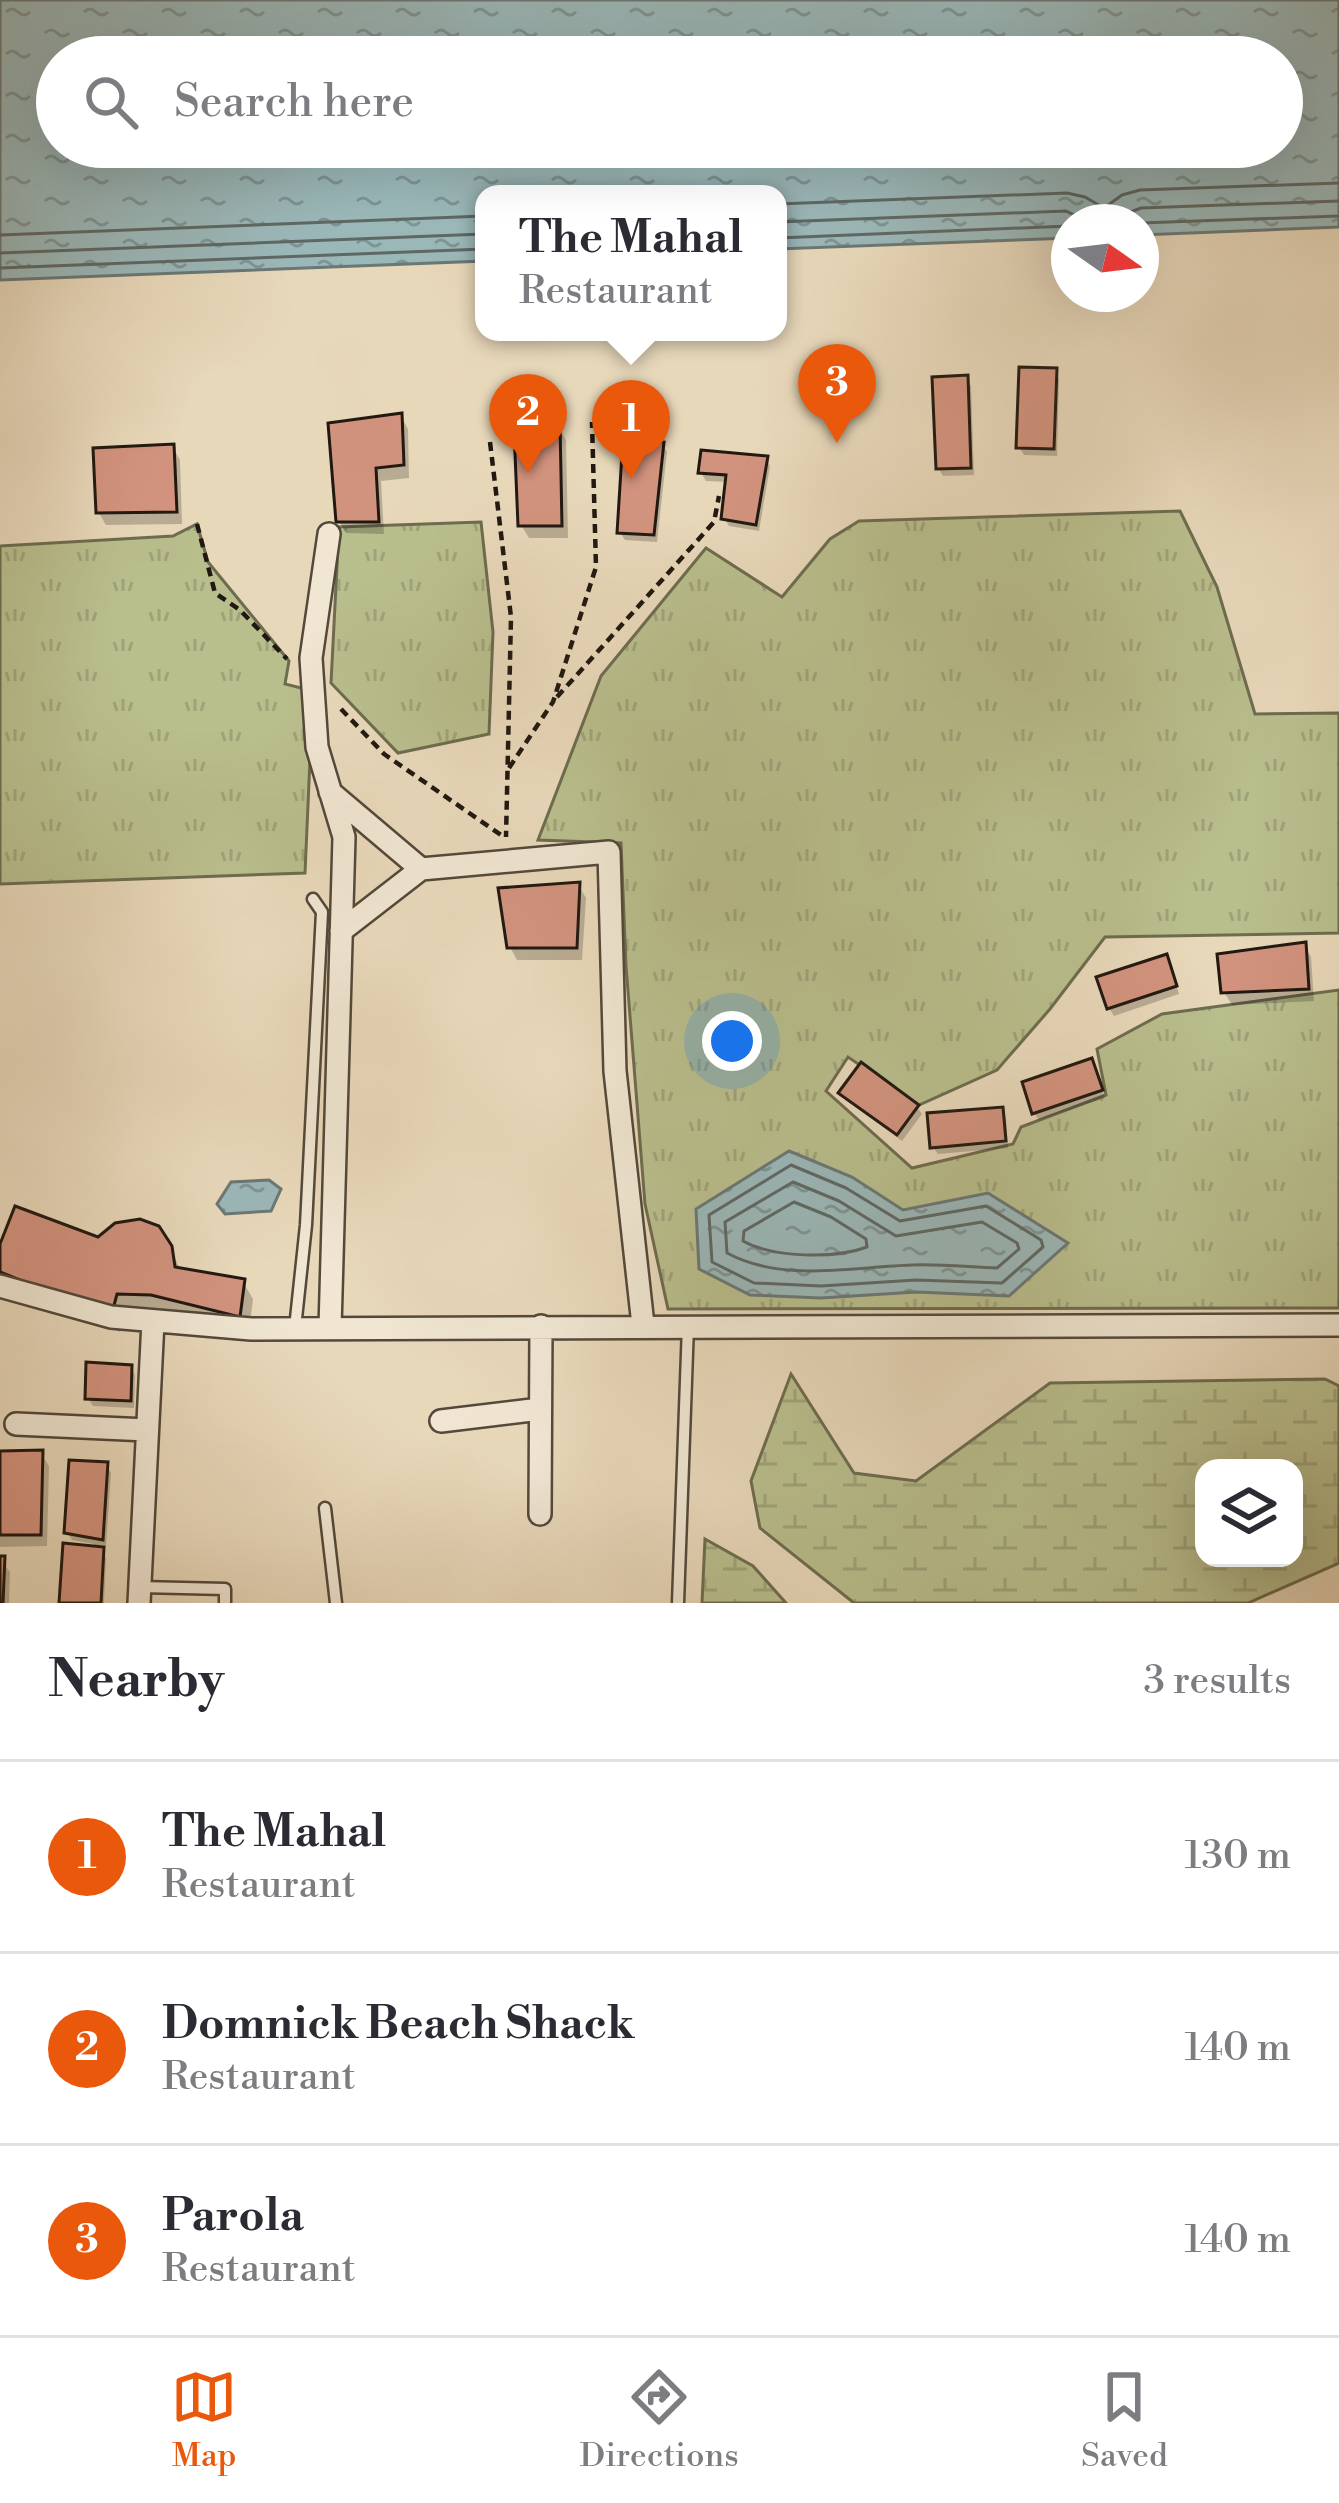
<!DOCTYPE html>
<html lang="en">
<head>
<meta charset="utf-8">
<style>
  :root { --surface:#fff; --page:#f2f2f3; --text:#2b2b33; --muted:#7c7c81; --line:#e1e1e2; --accent:#ea580c }
  body { margin:0; font-family:"Libre Bodoni",serif; background:var(--page); color:var(--text) }
  .controls { position:absolute; right:36px; bottom:36px; display:grid; overflow:hidden; border-radius:24px; box-shadow:0 12px 48px #0002 }
  .controls button { width:108px; height:108px; display:grid; place-items:center; padding:0; border:0; border-bottom:3px solid var(--line); background:var(--surface); color:var(--text); font:60px sans-serif }
  .compass { position:absolute; left:1051px; top:204px; width:108px; height:108px; border-radius:50%; background:var(--surface); box-shadow:0 12px 48px #0002; rotate:104deg }
  .you { position:absolute; left:732px; top:1041px; width:42px; height:42px; margin:-30px; border:9px solid #fff; border-radius:50%; background:#1a73e8; box-shadow:0 0 0 18px #1a73e833 }
  .badge { display:grid; place-items:center; width:78px; height:78px; border-radius:50%; background:var(--accent); color:#fff; font-size:39px; font-weight:700 }
  .pin { position:absolute; translate:-50% -99px; filter:drop-shadow(0 3px 6px #0008) }
  .pin::after { content:''; position:absolute; top:63px; width:42px; height:36px; background:inherit; clip-path:polygon(0 0,100% 0,50% 100%) }
  .popup { position:absolute; left:475px; top:185px; width:312px; height:156px; box-sizing:border-box; display:grid; place-content:center; border-radius:24px; background:var(--surface); filter:drop-shadow(0 3px 9px #0005); font-size:39px; white-space:nowrap; color:var(--muted) }
  .popup b { font-size:45px; color:var(--text) }
  .popup::after { content:''; position:absolute; left:50%; top:100%; margin-left:-24px; border:24px solid transparent; border-top-color:var(--surface) }
  .list { margin:0; padding:0; list-style:none }
  h2 { display:flex; justify-content:space-between; align-items:center; height:156px; margin:0; padding:0 48px; font-size:51px }
  h2 small { font-size:39px; font-weight:400; color:var(--muted) }
  .list li { display:grid; grid-template-columns:78px 1fr auto; gap:36px; align-items:center; box-sizing:border-box; height:192px; padding:0 48px; border-top:3px solid var(--line) }
  .list b { display:block; font-size:45px; white-space:nowrap }
  .list p { margin:0; font-size:39px; white-space:nowrap; color:var(--muted) }
  .list em { font-size:39px; font-style:normal; color:var(--muted) }
  .icon { flex:none; width:66px; height:66px; fill:none; stroke:currentColor; stroke-width:2; stroke-linecap:round; stroke-linejoin:round }
  .map { position:relative; flex:none; width:1339px; height:1603px; overflow:hidden }
  .search { position:absolute; background:var(--surface); box-shadow:0 12px 48px #0002; left:36px; right:36px; top:36px; height:132px; display:flex; align-items:center; gap:30px; box-sizing:border-box; padding:0 42px; border-radius:66px; color:var(--muted); font-size:45px }
  .sheet { height:732px; background:var(--surface) }
  nav { display:flex; justify-content:space-around; align-items:center; box-sizing:border-box; height:168px; border-top:3px solid var(--line); background:var(--surface); font-size:33px; color:var(--muted) }
  nav a { display:grid; justify-items:center; gap:6px }
  nav .on { color:var(--accent) }
  .map>svg:first-child { display:block }
  .grass { fill:url(#grass-tufts); stroke:#6d6c4f; stroke-width:3 }
  .wetland { fill:url(#wetland-marsh); stroke:#6d6c4f; stroke-width:3; fill-rule:evenodd }
  .water { fill:url(#water-ripples); stroke:#6a7876; stroke-width:3; fill-rule:evenodd }
  .shadow { fill:#0003 }
  .lines { fill:none; stroke-linecap:round; stroke-linejoin:round }
  .shore { stroke:#5e6865; stroke-width:3 }
  .building { fill:#d2937e; stroke:#211911; stroke-width:3 }
  .service-casing { stroke:#53493b; stroke-width:15 }
  .minor-casing { stroke:#53493b; stroke-width:26 }
  .path { stroke:#211911; stroke-width:4.5; stroke-dasharray:9 6; stroke-linecap:butt }
  .service { stroke:#f0e6d2; stroke-width:10 }
  .minor { stroke:#f0e6d2; stroke-width:21 }
</style>
</head>
<body>
<div class="map">
<svg width="1339" height="1603" viewBox="0 0 1339 1603">
  <defs>
    <pattern id="grass-tufts" width="24" height="20" patternUnits="userSpaceOnUse" patternTransform="scale(3)"><rect width="24" height="20" fill="#b9be8d"/><path d="M3 7l-1-3M5 7V3M7 7l1-3M15 17l-1-3M17 17v-4M19 17l1-3" fill="none" stroke="#9fa379"/></pattern>
    <pattern id="wetland-marsh" width="20" height="14" patternUnits="userSpaceOnUse" patternTransform="scale(3)"><rect width="20" height="14" fill="#b9be8d"/><path d="M1 5h8M5 5V1M11 12h8M15 12V8" fill="none" stroke="#9fa379"/></pattern>
    <pattern id="water-ripples" width="26" height="14" patternUnits="userSpaceOnUse" patternTransform="scale(3)"><rect width="26" height="14" fill="#9bb8b9"/><path d="M2 4q2-2 4 0t4 0M15 11q2-2 4 0t4 0" fill="none" stroke="#7e9595"/></pattern>
  </defs>
  <rect width="100%" height="100%" fill="#e8d8ba"/>
  <filter id="stains"><feTurbulence type="fractalNoise" baseFrequency=".00167" numOctaves="4"/><feColorMatrix values="0 0 0 0 .2 0 0 0 0 .09 0 0 0 0 .02 0 0 0 .5 -.17"/></filter>
  <radialGradient id="worn" r=".72"><stop offset=".6" stop-color="#630" stop-opacity="0"/><stop offset="1" stop-color="#630" stop-opacity=".3"/></radialGradient>
  <!-- grass -->
  <path class="grass" d="M1180,511L1217,587L1255,714L1339,713V933L1105,937L1050,1009L997,1070L919,1105L848,1057L826,1091L912,1168L1013,1144L1021,1127L1106,1095L1097,1049L1162,1014L1339,990V1308L668,1309L645,1204L626,966L621,843L538,840L601,676L706,548L782,597L830,539L859,521Z
    M481,522L493,632L489,734L398,753L331,683L339,527Z
    M197,524L208,562L289,661L285,684L313,691L305,873L0,884V546L173,536Z"/>
  <!-- wetland -->
  <path class="wetland" d="M791,1374L854,1473L916,1481L1050,1383L1325,1379L1339,1386V1563L1248,1603H854L760,1528L751,1481ZM1204,1468H1294V1558H1204Z
    M705,1539L753,1566L786,1603H702Z"/>
  <!-- water -->
  <path class="water" d="M0,0H1339V227L1141,235V222H1069V238L778,249V194H484V261L0,280ZM57,57H1282V147H57Z
    M789,1151L852,1177L903,1210L988,1193L1068,1243L1009,1296L916,1292L821,1298L750,1295L699,1269L696,1209Z
    M269,1180L281,1189L271,1211L225,1214L217,1204L231,1182Z"/>
  <!-- shadow -->
  <path class="shadow" d="M1055,371L1059,379L1057,456L1024,455L1019,447Z
    M966,378L971,386L974,475L943,476L939,469Z
    M401,416L408,429L409,478L381,481L384,534L346,533L339,521Z
    M558,427L566,440L568,538H529L521,525Z
    M662,445L667,452L657,542L625,540L620,533Z
    M173,447L180,460L182,524L106,525L99,513Z
    M766,459L770,466L759,531L729,526L724,518L728,482L706,481L701,473Z
    M579,886L586,898L582,960H517L510,947Z
    M1304,945L1311,957L1314,1001L1232,1005L1224,992Z
    M1170,965L1179,994L1114,1016L1109,1008Z
    M1096,1069L1105,1098L1039,1120L1034,1113Z
    M842,1093L917,1107L922,1114L902,1141L847,1101Z
    M1001,1110L1006,1118L1008,1148L938,1154L933,1147Z
    M98,1241L170,1248L181,1271L243,1282L253,1299L249,1332L126,1311L120,1332L4,1285L0,1279V1252Z
    M131,1368L135,1375L134,1408L93,1406L88,1398Z
    M41,1453L49,1466L47,1546L0,1547V1454Z
    M106,1465L111,1473L106,1546L99,1545L106,1558L104,1603H62L94,1544L72,1540L67,1532Z
    M0,1559L10,1572L9,1603H0Z"/>
  <g class="lines">
    <!-- shore -->
    <path class="shore" d="M778,204L1067,193L1085,197L1104,208L1122,195L1140,190L1339,183
      M778,222L1066,211L1089,222
      M1119,222L1128,213L1141,208L1339,201
      M1141,223L1339,216
      M0,235L484,216
      M778,238L1069,226
      M0,253L484,234
      M0,268L484,249
      M791,1165L846,1188L900,1221L986,1206L1041,1240L1043,1247L1002,1283L916,1280L821,1286L754,1283L712,1262L709,1215Z
      M793,1182L839,1201L896,1236L982,1222L1017,1243L1019,1249L997,1268C969,1267 940,1264 912,1265C850,1267 783,1283 727,1253L725,1222Z
      M794,1202L831,1217L866,1239L867,1247C835,1259 773,1258 743,1241L744,1231Z"/>
  </g>
  <!-- building -->
  <path class="building" d="M1019,367L1057,368L1054,449L1016,448Z
    M968,375L971,468L936,469L932,377Z
    M402,413L404,465L376,468L379,522H336L328,423Z
    M560,424L562,526H518L514,429Z
    M623,438L664,442L654,535L617,533Z
    M174,444L177,512L96,513L93,448Z
    M701,450L768,456L756,525L721,519L726,475L698,473Z
    M580,882L577,948H507L498,888Z
    M1306,942L1309,989L1221,993L1217,954Z
    M1167,954L1177,986L1107,1009L1096,977Z
    M1092,1058L1103,1090L1032,1114L1022,1082Z
    M861,1062L919,1105L897,1135L838,1093Z
    M1003,1107L1006,1141L930,1148L927,1113Z
    M15,1206L98,1237L115,1223L140,1219L159,1226L172,1246L175,1267L245,1279L240,1317L151,1295L117,1294L111,1317L0,1272V1244Z
    M86,1362L132,1365L131,1401L85,1399Z
    M43,1450L41,1535H0V1451Z
    M69,1460L108,1462L103,1540L64,1533Z
    M63,1543L104,1547L101,1603H59Z
    M0,1556H5L3,1603H0Z"/>
  <g class="lines">
    <!-- service casing -->
    <g class="service-casing">
      <path id="service" d="M295,1328L306,1225L322,912L313,899
        M325,1508L336,1603
        M140,1587L225,1589V1603
        M678,1603L688,1325"/>
    </g>
    <!-- minor casing -->
    <g class="minor-casing">
      <path id="minor" d="M329,534L311,658L317,747L344,837L330,1328
        M330,792L421,869
        M341,931L421,869L609,852L615,1071L643,1325
        M0,1286L111,1317L251,1329L1339,1325
        M441,1421L540,1409
        M16,1424L147,1430
        M540,1514L541,1326
        M139,1603L153,1321"/>
    </g>
    <!-- path -->
    <path class="path" d="M490,442L511,617L506,837
      M197,524L215,593L240,610L287,659
      M557,697L714,522L719,496
      M341,709L384,754L501,835
      M509,768L553,702L596,567L592,422"/>
    <!-- service -->
    <use href="#service" class="service"/>
    <!-- minor -->
    <use href="#minor" class="minor"/>
  </g>
  <rect width="100%" height="100%" filter="url(#stains)"/>
  <rect width="100%" height="100%" fill="url(#worn)"/>
</svg>
<div class="controls">
<button><svg class="icon" aria-label="layers" viewBox="0 0 24 24"><path d="M12 4l9 5-9 5-9-5zM3 14l9 5 9-5"/></svg></button>
</div>
<svg class="compass" viewBox="-18 -18 36 36"><path d="M0-13l5 13h-10z" fill="#e53935"/><path d="M0 13l5-13h-10z" fill="#7c7c81"/></svg>
<div class="you"></div>
<div class="pin badge" style="left:631px;top:479px">1</div>
<div class="popup"><b>The Mahal</b>Restaurant</div>
<div class="pin badge" style="left:528px;top:473px">2</div>
<div class="pin badge" style="left:837px;top:443px">3</div>
<div class="search"><svg class="icon" aria-label="search" viewBox="0 0 24 24"><circle cx="10" cy="10" r="6"/><path d="M15 15l6 6"/></svg>Search here</div>
</div>
<section class="sheet">
<h2>Nearby<small>3 results</small></h2>
<ul class="list">
<li><span class="badge">1</span><div><b>The Mahal</b><p>Restaurant</p></div><em>130 m</em></li>
<li><span class="badge">2</span><div><b>Domnick Beach Shack</b><p>Restaurant</p></div><em>140 m</em></li>
<li><span class="badge">3</span><div><b>Parola</b><p>Restaurant</p></div><em>140 m</em></li>
</ul>
</section>
<nav>
<a class="on"><svg class="icon" aria-label="map" viewBox="0 0 24 24"><path d="M3 6l6-2 6 2 6-2v14l-6 2-6-2-6 2zM9 4v14M15 6v14"/></svg>Map</a>
<a><svg class="icon" aria-label="directions" viewBox="0 0 24 24"><path d="M12 3l9 9-9 9-9-9zM9 14v-3h6M13 9l2 2-2 2"/></svg>Directions</a>
<a><svg class="icon" aria-label="saved" viewBox="0 0 24 24"><path d="M7 4h10v16l-5-4-5 4z"/></svg>Saved</a>
</nav>
</body>
</html>
